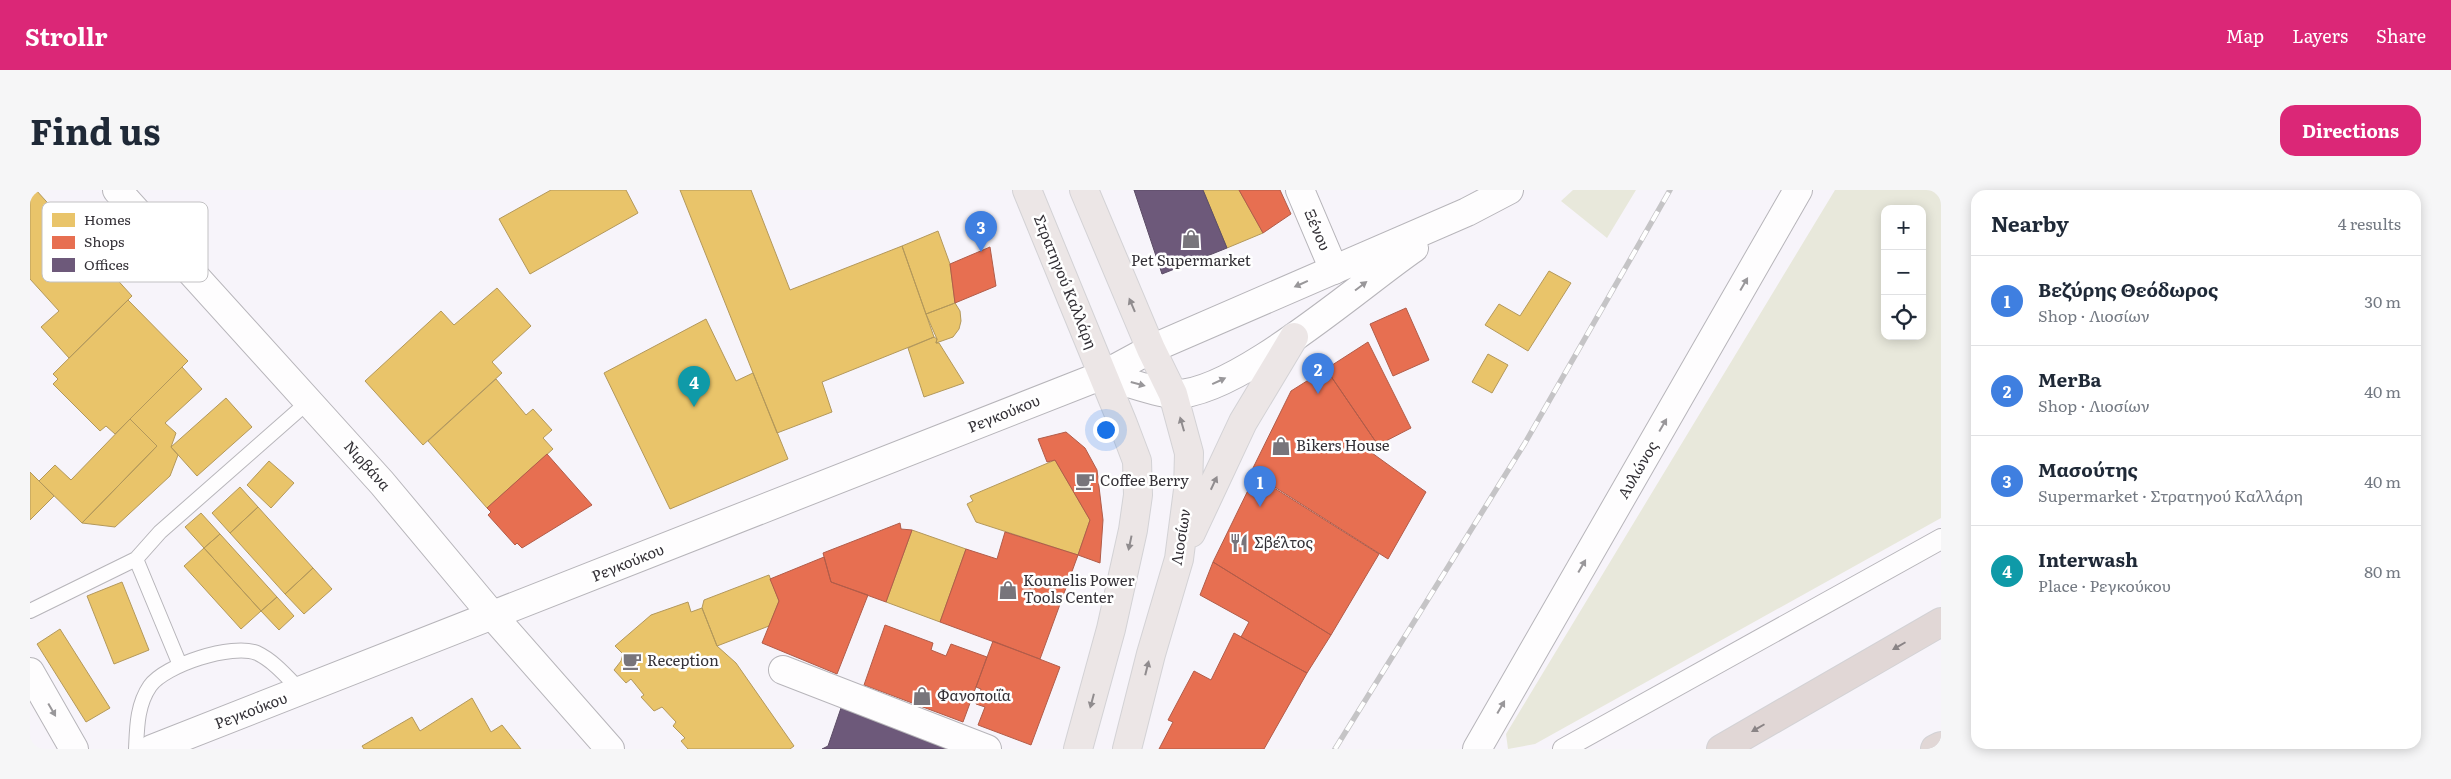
<!DOCTYPE html>
<html lang="en">
<head>
<meta charset="utf-8">
<style>
  :root { --surface:#fff; --page:#f6f6f7; --text:#1f2937; --muted:#747a83; --line:#e0e1e3; --accent:#db2777 }
  body { margin:0; font-family:Literata,serif; background:var(--page); color:var(--text) }
  .controls { position:absolute; right:15px; top:15px; display:grid; overflow:hidden; border-radius:10px; box-shadow:0 2px 12px #0003 }
  .controls button { width:45px; height:45px; display:grid; place-items:center; padding:0; border:0; border-bottom:1px solid var(--line); background:var(--surface); color:var(--text); font:25px sans-serif }
  .you { position:absolute; left:1075px; top:239px; width:18px; height:18px; margin:-12px; border:4px solid #fff; border-radius:50%; background:#1a73e8; box-shadow:0 0 0 8px #1a73e833 }
  .badge { display:grid; place-items:center; width:32px; height:32px; border-radius:50%; background:var(--accent); color:#fff; font-size:16px; font-weight:700 }
  .pin { position:absolute; translate:-50% -41px; filter:drop-shadow(0 1px 2px #0008) }
  .pin::after { content:''; position:absolute; top:26px; width:18px; height:15px; background:inherit; clip-path:polygon(0 0,100% 0,50% 100%) }
  .list { margin:0; padding:0; list-style:none }
  h2 { display:flex; justify-content:space-between; align-items:center; height:65px; margin:0; padding:0 20px; font-size:21px }
  h2 small { font-size:16px; font-weight:400; color:var(--muted) }
  .list li { display:grid; grid-template-columns:32px 1fr auto; gap:15px; align-items:center; box-sizing:border-box; height:90px; padding:0 20px; border-top:1px solid var(--line) }
  .list b { display:block; font-size:19px; white-space:nowrap }
  .list p { margin:0; font-size:16px; white-space:nowrap; color:var(--muted) }
  .list em { font-size:16px; font-style:normal; color:var(--muted) }
  .icon { flex:none; width:28px; height:28px; fill:none; stroke:currentColor; stroke-width:2; stroke-linecap:round; stroke-linejoin:round }
  .map { position:relative; flex:none; width:1911px; height:559px; overflow:hidden; border-radius:15px }
  header { display:flex; align-items:center; gap:30px; box-sizing:border-box; height:70px; padding:0 25px; background:var(--accent); color:#fff }
  header strong { font-size:24px }
  nav { display:flex; gap:28px; margin-inline-start:auto; font-size:18px }
  .intro { display:flex; align-items:center; justify-content:space-between; box-sizing:border-box; height:120px; padding:0 30px }
  h1 { margin:0; font-size:35px }
  .button { padding:12px 22px; border-radius:15px; background:var(--accent); color:#fff; font-size:18px; font-weight:700 }
  main { display:flex; gap:30px; padding:0 30px }
  aside { flex:1; background:var(--surface); border-radius:15px; box-shadow:0 2px 12px #0003 }
  .map>svg:first-child { display:block }
  .green { fill:#e8e8db; fill-rule:evenodd }
  .homes { fill:#e9c46a; stroke:#b3985b }
  .shops { fill:#e76f51; stroke:#b15c49 }
  .offices { fill:#6d597a; stroke:#5c4d66 }
  .lines { fill:none; stroke-linecap:round; stroke-linejoin:round }
  .service-casing { stroke:#b7b5ba; stroke-width:16 }
  .pedestrian-casing { stroke:#b7b5ba; stroke-width:22 }
  .minor-casing { stroke:#b7b5ba; stroke-width:30 }
  .tertiary-casing { stroke:#b7b5ba; stroke-width:30 }
  .secondary-casing { stroke:#b7b5ba; stroke-width:30 }
  .primary-casing { stroke:#d3d2d5; stroke-width:30 }
  .motorway-casing { stroke:#d3d2d5; stroke-width:30 }
  .service { stroke:#fefdfe; stroke-width:14 }
  .pedestrian { stroke:#fefdfe; stroke-width:20 }
  .minor { stroke:#fefdfe; stroke-width:28 }
  .tertiary { stroke:#fefdfe; stroke-width:28 }
  .secondary { stroke:#fefdfe; stroke-width:28 }
  .primary { stroke:#ece6e6; stroke-width:28 }
  .motorway { stroke:#e1d7d6; stroke-width:28 }
  .rail-casing { stroke:#c5c4c6; stroke-width:5.5 }
  .rail { stroke:#fff; stroke-width:4; stroke-dasharray:11; stroke-linecap:butt }
  .oneway { fill:#99979a }
  .oneway2 { fill:#908c8e }
  .oneway3 { fill:#8a8486 }
  .labels { text-anchor:middle; stroke-width:5; stroke-linejoin:round; paint-order:stroke }
  .street-label { font-size:15px; fill:#343137; stroke:#fff }
  .poi-label { font-size:15px; fill:#343137; stroke:#fff; text-anchor:start }
  .key { fill:#fff; stroke:#c2c1c3; stroke-width:1 }
  .key-label { font-size:14px; fill:#343137 }
</style>
</head>
<body>
<header>
<strong>Strollr</strong>
<nav><a>Map</a><a>Layers</a><a>Share</a></nav>
</header>
<div class="intro"><h1>Find us</h1><a class="button">Directions</a></div>
<main>
<div class="map">
<svg width="1911" height="559" viewBox="0 0 1911 559">
  <rect width="100%" height="100%" fill="#f7f4fa"/>
  <!-- green -->
  <path class="green" d="M1543,0H1606L1577,48L1531,11Z
    M1805,0H1911V328L1505,554L1478,559L1476,544ZM1855,19H1892V146H1855Z"/>
  <!-- homes -->
  <path class="homes" d="M0,0H6L102,106L39,168L11,137L29,121L0,89Z
    M521,0H596L608,23L500,84L469,29Z
    M650,0H721L760,100L872,56L904,147L792,192L802,222L747,243Z
    M1173,0H1209L1233,43L1197,58Z
    M908,41L920,74L925,113L896,124L872,56Z
    M1519,81L1541,93L1498,161L1455,135L1469,114L1490,126Z
    M467,98L501,136L462,172L472,183L393,255L335,191L411,121L424,135Z
    M98,110L158,171L85,244L76,236L70,241L23,194L28,189L23,184Z
    M925,113L930,121L931,131L929,139L923,147L906,153L907,149L896,124Z
    M676,129L706,191L723,183L758,269L640,319L574,183Z
    M904,147L907,149L906,153H909L934,193L894,207L878,158Z
    M1458,164L1478,175L1462,203L1442,192Z
    M152,177L172,199L135,233L146,243L141,257L148,265L140,286L85,337L52,333L127,256L100,229Z
    M466,189L496,225L503,219L522,240L513,248L523,259L457,318L398,251Z
    M196,208L222,237L167,286L141,257Z
    M100,229L127,256L52,333L9,291L25,275L41,290Z
    M1025,270L1060,330L1048,365L946,332L937,314L943,311L940,306Z
    M239,271L264,293L241,318L217,295Z
    M0,282L24,306L0,330Z
    M210,297L228,317L200,343L182,323Z
    M228,317L283,378L255,404L200,343Z
    M171,323L190,344L174,358L155,337Z
    M882,340L936,359L910,432L856,412Z
    M190,344L247,407L231,421L174,358Z
    M174,358L231,421L211,439L154,376Z
    M283,378L302,399L274,424L255,404Z
    M739,385L749,411L739,436L687,456L672,418L674,410Z
    M92,392L119,460L84,474L57,406Z
    M247,407L264,426L249,440L231,421Z
    M658,412L661,422L672,418L687,456L706,473L764,556L760,559H658L651,551L655,548L643,536L646,532L632,517L624,521L611,507L614,505L601,489L596,493L584,480L591,471L593,464L585,456L621,425Z
    M30,439L80,518L56,532L7,454Z
    M442,508L461,542L472,535L491,559H334L332,556L382,527L390,541Z"/>
  <!-- shops -->
  <path class="shops" d="M1209,0H1250L1261,24L1233,43Z
    M960,57L966,96L925,113L920,74Z
    M1376,118L1399,170L1363,186L1340,134Z
    M1338,152L1381,238L1348,255L1296,179Z
    M1296,179L1348,255L1342,263L1396,302L1358,369L1221,282L1261,201Z
    M1036,242L1055,258L1067,280L1073,330L1070,373L1048,365L1060,330L1025,270L1017,272L1008,249Z
    M517,264L562,315L492,358L487,353L485,355L458,325L461,322L457,318Z
    M1225,286L1349,364L1301,445L1183,372Z
    M870,333L871,339L882,340L856,412L801,392L793,363Z
    M975,342L1048,365L1010,469L910,432L936,359L967,369Z
    M794,367L801,392L838,405L807,484L732,453L749,411L740,389Z
    M1183,372L1301,445L1277,483L1211,447L1219,432L1170,405Z
    M855,435L903,453L901,460L916,466L921,454L957,467L933,532L834,495Z
    M1204,443L1277,483L1234,559H1129L1143,532L1138,530L1164,481L1181,490Z
    M963,451L1030,477L1001,555L948,535L955,517L946,514L951,499L946,497Z"/>
  <!-- offices -->
  <path class="offices" d="M1104,0H1173L1197,58L1132,84Z
    M811,518L917,559H792L798,556Z"/>
  <g class="lines">
    <!-- service casing -->
    <g class="service-casing">
      <path id="service" d="M106,369L150,475
        M0,421L106,369L130,342L279,211
        M106,559C107,537 107,515 120,496C135,475 202,453 227,463C244,471 258,488 271,501"/>
    </g>
    <!-- pedestrian casing -->
    <g class="pedestrian-casing">
      <path id="pedestrian" d="M1533,559L1911,349"/>
    </g>
    <!-- minor casing -->
    <g class="minor-casing">
      <path id="minor" d="M1270,0L1304,80
        M753,480L957,559
        M0,482L44,559"/>
    </g>
    <!-- tertiary casing -->
    <g class="tertiary-casing">
      <path id="tertiary" d="M87,0L352,293L463,426L580,559
        M1447,559L1768,0"/>
    </g>
    <!-- secondary casing -->
    <g class="secondary-casing">
      <path id="secondary" d="M1073,185C1091,190 1126,203 1143,204C1204,207 1331,94 1384,58
        M122,559L1073,185L1121,159L1437,22L1479,0"/>
    </g>
    <!-- primary casing -->
    <g class="primary-casing">
      <path id="primary" d="M997,0L1093,234L1107,271L1108,305L1103,340L1081,439L1048,559
        M1054,0L1121,159L1143,204L1159,263L1158,300L1149,369L1121,464L1097,559
        M1161,343L1213,232L1264,147"/>
    </g>
    <!-- motorway casing -->
    <g class="motorway-casing">
      <path id="motorway" d="M1691,559L1911,432
        M1905,559L1911,556"/>
    </g>
    <!-- service -->
    <use href="#service" class="service"/>
    <!-- pedestrian -->
    <use href="#pedestrian" class="pedestrian"/>
    <!-- minor -->
    <use href="#minor" class="minor"/>
    <!-- tertiary -->
    <use href="#tertiary" class="tertiary"/>
    <!-- secondary -->
    <use href="#secondary" class="secondary"/>
    <!-- primary -->
    <use href="#primary" class="primary"/>
    <!-- motorway -->
    <use href="#motorway" class="motorway"/>
    <!-- rail casing -->
    <g class="rail-casing">
      <path id="rail" d="M1305,559L1495,253L1640,0"/>
    </g>
    <!-- rail -->
    <use href="#rail" class="rail"/>
  </g>
  <!-- one-way arrows -->
  <defs><path id="oneway-solid" d="M-6-.8H1V-3.2L6.5 0L1 3.2V.8H-6Z" transform="scale(1.25)"/></defs>
  <g class="oneway">
    <use href="#oneway-solid" transform="translate(1271 94) rotate(156)"/>
    <use href="#oneway-solid" transform="translate(1714 94) rotate(-60)"/>
    <use href="#oneway-solid" transform="translate(1331 96) rotate(-37)"/>
    <use href="#oneway-solid" transform="translate(1189 191) rotate(-25)"/>
    <use href="#oneway-solid" transform="translate(1108 194) rotate(15)"/>
    <use href="#oneway-solid" transform="translate(1633 235) rotate(-60)"/>
    <use href="#oneway-solid" transform="translate(1552 376) rotate(-60)"/>
    <use href="#oneway-solid" transform="translate(1471 517) rotate(-60)"/>
    <use href="#oneway-solid" transform="translate(22 520) rotate(60)"/>
  </g>
  <g class="oneway2">
    <use href="#oneway-solid" transform="translate(1102 115) rotate(-113)"/>
    <use href="#oneway-solid" transform="translate(1152 234) rotate(-106)"/>
    <use href="#oneway-solid" transform="translate(1184 293) rotate(-65)"/>
    <use href="#oneway-solid" transform="translate(1100 353) rotate(102)"/>
    <use href="#oneway-solid" transform="translate(1117 478) rotate(-76)"/>
    <use href="#oneway-solid" transform="translate(1062 511) rotate(105)"/>
  </g>
  <g class="oneway3">
    <use href="#oneway-solid" transform="translate(1869 456) rotate(150)"/>
    <use href="#oneway-solid" transform="translate(1728 538) rotate(150)"/>
  </g>
  <!-- icons -->
  <defs>
    <g id="shop-bare" transform="scale(1.5)"><path d="M-5-2.5h2.3a2.7 3.5 0 0 1 5.4 0H5L5.5 6h-11ZM-1.5-2.5h3a1.5 2.3 0 0 0-3 0Z" fill="#78757b" stroke="#fff" stroke-width="2.5" paint-order="stroke"/></g>
    <g id="cafe-bare" transform="scale(1.5)"><path d="M-5.5-4.5H6V0H3Q3 3.5 0 3.5H-2.5Q-5.5 3.5-5.5 0ZM3-3.2v2h1.7v-2ZM-6 4.5H4V6H-6Z" fill="#78757b" stroke="#fff" stroke-width="2.5" paint-order="stroke"/></g>
    <g id="restaurant-bare" transform="scale(1.5)"><path d="M-5-6h1v4h1v-4h1v4h1v-4h1v5L-1.5 .5V6h-2V.5L-5-1ZM5-6V6H3V1.5H1.5Q1.5-4 5-6Z" fill="#78757b" stroke="#fff" stroke-width="2.5" paint-order="stroke"/></g>
  </defs>
  <g fill-rule="evenodd">
    <use href="#shop-bare" x="1161" y="49"/>
    <use href="#shop-bare" x="1251" y="256"/>
    <use href="#cafe-bare" x="1055" y="291"/>
    <use href="#restaurant-bare" x="1209" y="353"/>
    <use href="#shop-bare" x="978" y="400"/>
    <use href="#cafe-bare" x="602" y="471"/>
    <use href="#shop-bare" x="892" y="506"/>
  </g>
  <g class="labels">
    <!-- street labels -->
    <g class="street-label">
      <text transform="translate(1287 40) rotate(67)" y="5">Ξένου</text>
      <text transform="translate(1035 92) rotate(68)" y="5">Στρατηγού Καλλάρη</text>
      <text transform="translate(974 224) rotate(-22)" y="5">Ρεγκούκου</text>
      <text transform="translate(337 276) rotate(48)" y="5">Νιρβάνα</text>
      <text transform="translate(1608 280) rotate(-60)" y="5">Αυλώνος</text>
      <text transform="translate(1151 347) rotate(-81)" y="5">Λιοσίων</text>
      <text transform="translate(598 373) rotate(-22)" y="5">Ρεγκούκου</text>
      <text transform="translate(221 521) rotate(-21)" y="5">Ρεγκούκου</text>
    </g>
    <!-- poi labels -->
    <g class="poi-label">
      <text x="1161" y="76" text-anchor="middle">Pet Supermarket</text>
      <text x="1266" y="261">Bikers House</text>
      <text x="1070" y="296">Coffee Berry</text>
      <text x="1224" y="358">Σβέλτος</text>
      <text x="993" y="396">Kounelis Power<tspan x="993" dy="17">Tools Center</tspan></text>
      <text x="617" y="476">Reception</text>
      <text x="907" y="511">Φανοποιΐα</text>
    </g>
  </g>
  <!-- legend -->
  <rect x="12" y="12" width="166" height="80" rx="8" class="key"/>
  <rect x="22" y="23" width="23" height="14" fill="#e9c46a"/>
  <rect x="22" y="46" width="23" height="13" fill="#e76f51"/>
  <rect x="22" y="68" width="23" height="14" fill="#6d597a"/>
  <g class="key-label">
    <text x="54" y="35">Homes</text>
    <text x="54" y="57">Shops</text>
    <text x="54" y="80">Offices</text>
  </g>
</svg>
<div class="controls">
<button>+</button>
<button>−</button>
<button><svg class="icon" aria-label="locate" viewBox="0 0 24 24"><circle cx="12" cy="12" r="6"/><path d="M12 2v4M12 18v4M2 12h4M18 12h4"/></svg></button>
</div>
<div class="you"></div>
<div class="pin badge" style="left:1230px;top:317px;background:#3f7fe0">1</div>
<div class="pin badge" style="left:1288px;top:204px;background:#3f7fe0">2</div>
<div class="pin badge" style="left:951px;top:62px;background:#3f7fe0">3</div>
<div class="pin badge" style="left:664px;top:217px;background:#0f9aa8">4</div>
</div>
<aside>
<h2>Nearby<small>4 results</small></h2>
<ul class="list">
<li><span class="badge" style="background:#3f7fe0">1</span><div><b>Βεζύρης Θεόδωρος</b><p>Shop · Λιοσίων</p></div><em>30 m</em></li>
<li><span class="badge" style="background:#3f7fe0">2</span><div><b>MerBa</b><p>Shop · Λιοσίων</p></div><em>40 m</em></li>
<li><span class="badge" style="background:#3f7fe0">3</span><div><b>Μασούτης</b><p>Supermarket · Στρατηγού Καλλάρη</p></div><em>40 m</em></li>
<li><span class="badge" style="background:#0f9aa8">4</span><div><b>Interwash</b><p>Place · Ρεγκούκου</p></div><em>80 m</em></li>
</ul>
</aside>
</main>
</body>
</html>
